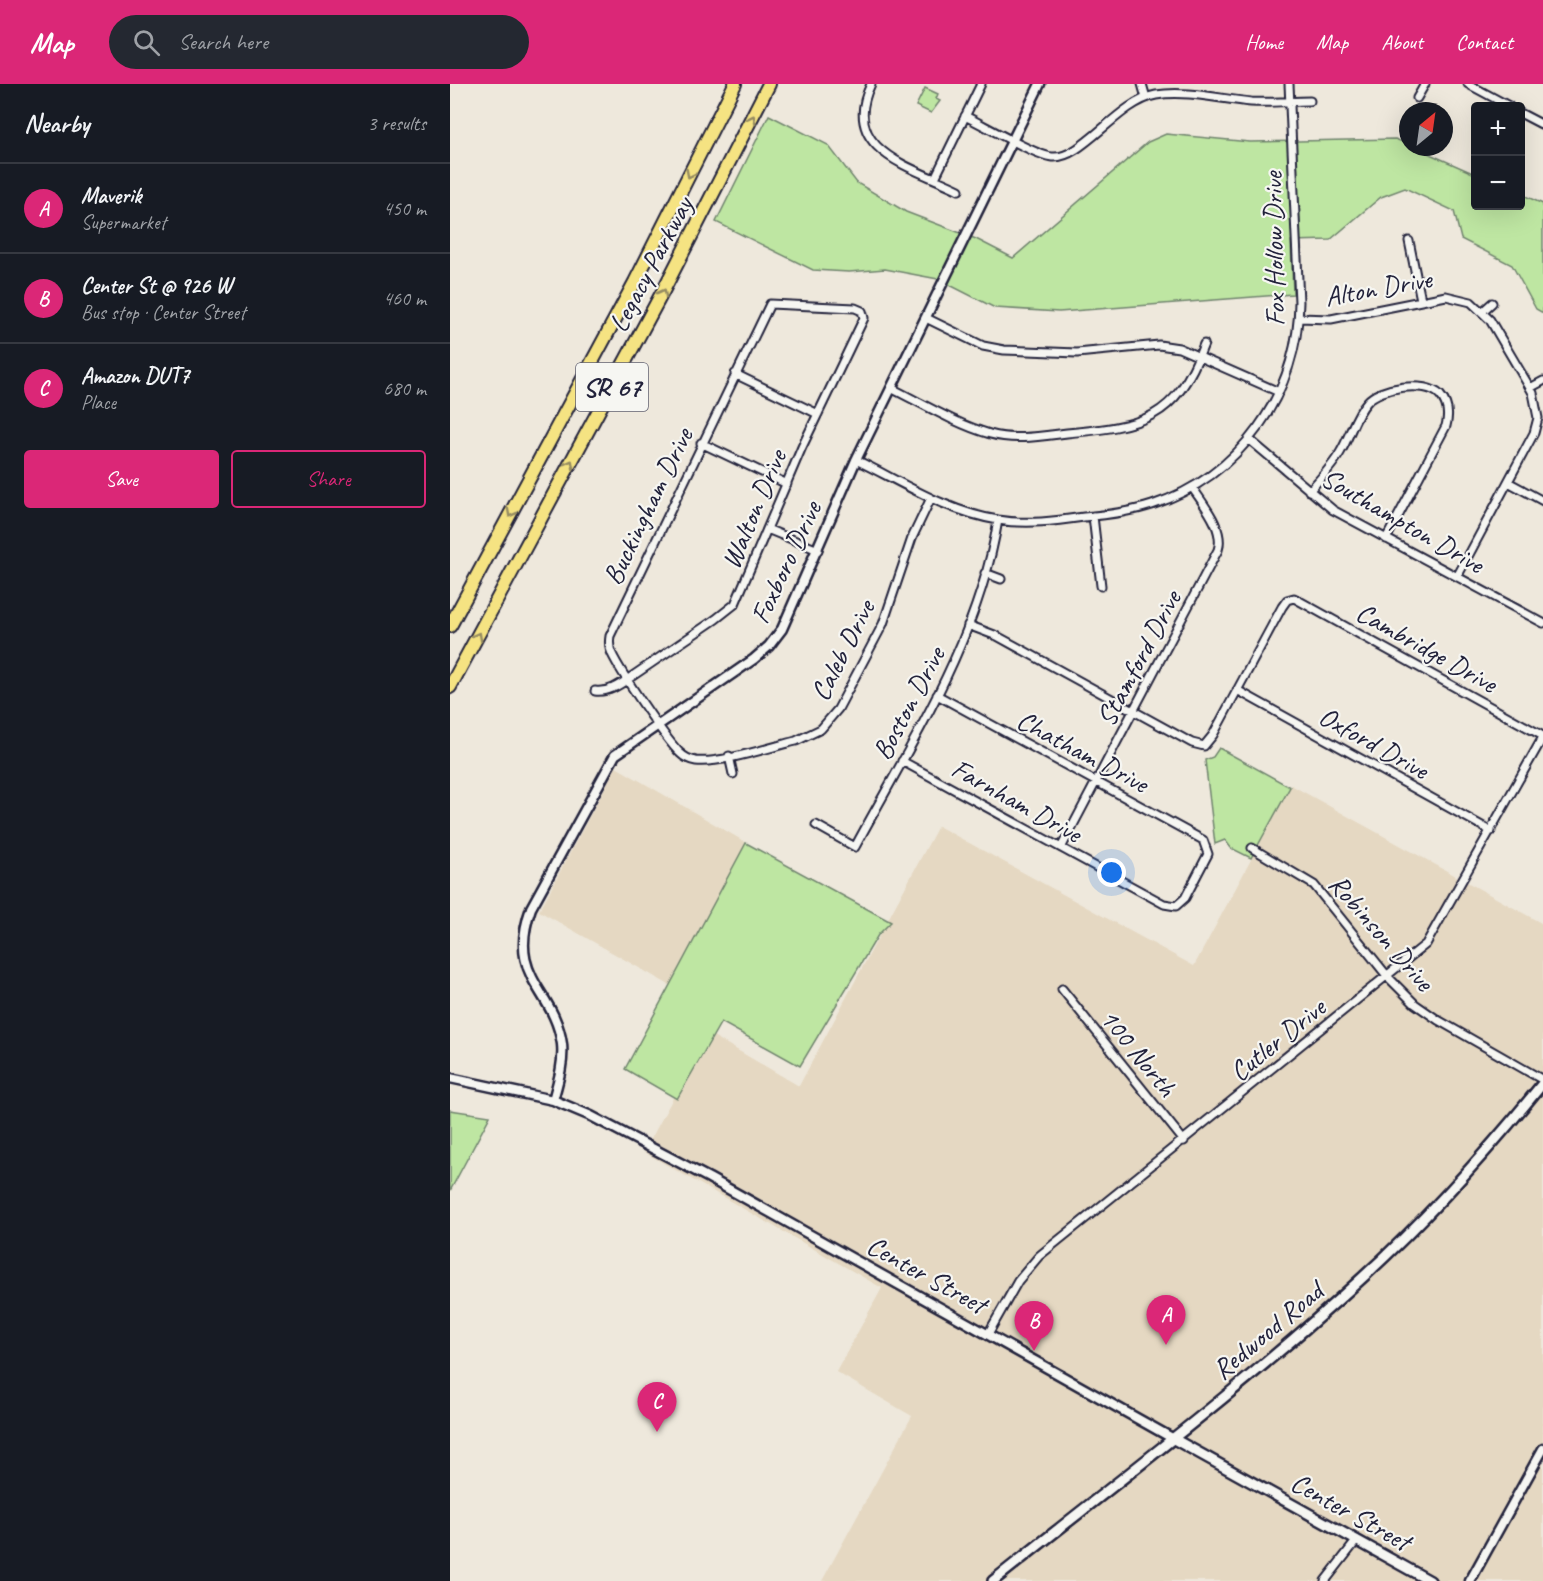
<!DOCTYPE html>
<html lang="en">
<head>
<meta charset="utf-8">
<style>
  :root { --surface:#171b24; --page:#242831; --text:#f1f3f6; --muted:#9ea1a6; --line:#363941; --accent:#db2777 }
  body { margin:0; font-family:Caveat,sans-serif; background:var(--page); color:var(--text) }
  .controls { position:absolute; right:18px; top:18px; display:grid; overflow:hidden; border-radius:6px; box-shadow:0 6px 24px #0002 }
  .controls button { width:54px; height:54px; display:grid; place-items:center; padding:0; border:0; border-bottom:2px solid var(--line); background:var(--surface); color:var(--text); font:30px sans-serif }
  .compass { position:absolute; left:949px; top:18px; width:54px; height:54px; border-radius:50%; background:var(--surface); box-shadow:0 6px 24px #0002; rotate:29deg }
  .you { position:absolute; left:662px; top:789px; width:21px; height:21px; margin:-15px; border:4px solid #fff; border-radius:50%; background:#1a73e8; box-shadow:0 0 0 9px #1a73e833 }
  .badge { display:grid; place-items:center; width:39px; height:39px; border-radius:50%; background:var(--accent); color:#fff; font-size:20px; font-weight:700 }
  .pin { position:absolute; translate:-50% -50px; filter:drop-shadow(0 2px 3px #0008) }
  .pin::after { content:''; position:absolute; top:32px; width:21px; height:18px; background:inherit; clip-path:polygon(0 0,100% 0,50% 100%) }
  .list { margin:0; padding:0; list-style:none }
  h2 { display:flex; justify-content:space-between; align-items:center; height:78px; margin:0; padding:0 24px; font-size:26px }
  h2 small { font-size:20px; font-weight:400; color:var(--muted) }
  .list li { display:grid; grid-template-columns:39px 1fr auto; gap:18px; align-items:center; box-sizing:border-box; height:90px; padding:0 24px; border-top:2px solid var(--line) }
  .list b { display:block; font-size:22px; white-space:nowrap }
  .list p { margin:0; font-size:20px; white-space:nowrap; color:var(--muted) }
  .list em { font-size:20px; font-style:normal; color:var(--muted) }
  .actions { display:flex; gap:12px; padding:18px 24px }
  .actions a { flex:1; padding:14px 0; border:2px solid var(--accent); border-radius:6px; text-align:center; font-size:21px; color:var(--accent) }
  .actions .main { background:var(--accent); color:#fff }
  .icon { flex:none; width:33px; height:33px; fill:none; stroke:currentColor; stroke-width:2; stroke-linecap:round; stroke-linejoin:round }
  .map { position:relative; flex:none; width:1093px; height:1497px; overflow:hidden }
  header { display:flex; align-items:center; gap:36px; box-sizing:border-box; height:84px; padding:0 30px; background:var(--accent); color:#fff }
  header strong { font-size:28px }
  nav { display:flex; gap:33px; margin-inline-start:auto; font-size:21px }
  .search { width:420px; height:54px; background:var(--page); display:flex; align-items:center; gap:15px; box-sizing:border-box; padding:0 21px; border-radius:33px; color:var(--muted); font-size:22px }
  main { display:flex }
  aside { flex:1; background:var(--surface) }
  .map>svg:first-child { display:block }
  .built { fill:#e5d8c2 }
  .green { fill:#bee6a2; stroke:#70846e; stroke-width:1.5 }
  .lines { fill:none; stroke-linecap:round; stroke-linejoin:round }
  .minor-casing { stroke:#22223b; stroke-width:11 }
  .tertiary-casing { stroke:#22223b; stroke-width:13 }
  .secondary-casing { stroke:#22223b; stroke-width:14 }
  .motorway-casing { stroke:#22223b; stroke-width:16 }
  .minor { stroke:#f6f6f2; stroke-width:7 }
  .tertiary { stroke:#f6f6f2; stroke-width:8 }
  .secondary { stroke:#f6f6f2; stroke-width:9 }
  .motorway { stroke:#f5e382; stroke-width:12 }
  .oneway { stroke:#968c62 }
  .labels { text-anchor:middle; stroke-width:4.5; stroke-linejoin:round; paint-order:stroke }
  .shield { fill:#f6f6f2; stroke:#626272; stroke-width:1.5 }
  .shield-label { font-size:27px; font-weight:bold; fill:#22223b }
  .street-label { font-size:28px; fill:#22223b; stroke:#f6f6f2 }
</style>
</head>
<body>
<header>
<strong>Map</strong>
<div class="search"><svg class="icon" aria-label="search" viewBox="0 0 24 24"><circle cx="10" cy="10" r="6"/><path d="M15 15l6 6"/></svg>Search here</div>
<nav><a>Home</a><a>Map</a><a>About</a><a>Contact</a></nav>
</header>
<main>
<aside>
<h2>Nearby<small>3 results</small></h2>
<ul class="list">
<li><span class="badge">A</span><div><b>Maverik</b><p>Supermarket</p></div><em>450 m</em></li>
<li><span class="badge">B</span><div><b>Center St @ 926 W</b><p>Bus stop · Center Street</p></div><em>460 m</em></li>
<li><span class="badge">C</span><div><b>Amazon DUT7</b><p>Place</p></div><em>680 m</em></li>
</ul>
<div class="actions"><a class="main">Save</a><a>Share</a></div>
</aside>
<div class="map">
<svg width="1093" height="1497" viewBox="0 0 1093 1497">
  <rect width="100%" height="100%" fill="#eee8dc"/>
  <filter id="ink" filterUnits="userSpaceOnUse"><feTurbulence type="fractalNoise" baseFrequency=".0167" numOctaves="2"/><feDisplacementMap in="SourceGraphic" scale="12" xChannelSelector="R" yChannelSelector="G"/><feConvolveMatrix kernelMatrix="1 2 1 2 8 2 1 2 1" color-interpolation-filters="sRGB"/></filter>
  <g filter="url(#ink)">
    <!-- built -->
    <path class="built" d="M166,683L297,759L221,902L89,827Z
      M841,701L1093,840V1497H372L462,1332L386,1288L432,1204L194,1068L258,949L349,1002L488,742L744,882Z"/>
    <!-- green -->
    <path class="green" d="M475,4L488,10L486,15L490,17L481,29L466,22Z
      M319,31L378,61L407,99L456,128L526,155L563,174L698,58L716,50L800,58L945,55L958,60V63H964L1025,90L1026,122H1070L1071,110L1093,120V229L1086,225L1062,181L1011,155L1004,127L955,104L931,113L880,156L841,157L843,210L609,228L545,224L488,195L435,185L399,188L363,186L266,138Z
      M769,664L840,703L801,774L781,764L775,756L765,760L755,676L763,673Z
      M296,759L441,838L428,851L350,982L271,938L227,1015L175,985Z
      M0,1026L40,1032L0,1107Z"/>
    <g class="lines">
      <!-- minor casing -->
      <g class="minor-casing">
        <path id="minor" d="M421,0C389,67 462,83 509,106
          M692,0L696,14
          M1018,0L1059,22
          M967,14L975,0
          M1070,29L1093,41
          M515,32C534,41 584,71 602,73C632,76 668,18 706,11C736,6 770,15 801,18C821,19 841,17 860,17
          M485,94L531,0
          M959,157L971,216
          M1033,227L1042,219
          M476,234L533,262L554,266L627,269L709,261L729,264L829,308
          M849,234L881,235L996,212L1021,218L1040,236L1083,309L1088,334L1084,349L1007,493
          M285,290L368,330
          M441,304C473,320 506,340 540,350C565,357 592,352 617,349C692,342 725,337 754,260
          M1080,304L1093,297
          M800,356L883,426L1093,539
          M251,359L337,400
          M406,376C452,398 497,428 548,436C577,441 606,437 634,433C656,431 680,428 702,421C790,392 848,310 849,218L839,0
          M1058,398L1093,417
          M859,407C870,395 883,382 891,367C900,352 905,331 917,318C929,303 976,296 990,311C998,320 999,331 996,342L936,455
          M643,432L651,502
          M317,445L368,466
          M535,489L551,495
          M518,541L547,552L742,659L754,662L763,651L832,523L837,516L844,514L1093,652
          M787,606L1041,747
          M145,607C160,609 172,599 184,591L266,535L285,520L352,363L414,234L412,227L405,224L320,220L160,552C159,558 159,564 162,570C170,587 216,656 230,669C234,673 240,676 246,677C269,680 321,663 346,657L371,645L388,625L433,540L462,454L481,414
          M279,672L283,690
          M452,677L714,820L726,822L735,814L758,770L753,756L487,611
          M366,741L405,763C461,659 529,555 548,436
          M611,764L768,466C775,445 753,420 742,403
          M802,764L864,801L938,893L965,920L988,936L1093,996
          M612,905L734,1057
          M538,1250L568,1197L589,1172L976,860L1093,653
          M875,1497L907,1456"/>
      </g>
      <!-- tertiary casing -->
      <g class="tertiary-casing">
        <path id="tertiary" d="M0,994L103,1016L141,1032L259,1094L722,1354
          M103,1016C108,998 114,979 112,960C104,904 56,895 81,824L165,671L304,575L319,562L332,545L406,376L590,0
          M1020,1497L1093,1365"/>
      </g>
      <!-- secondary casing -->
      <g class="secondary-casing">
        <path id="secondary" d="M722,1354L980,1497
          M543,1497C667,1398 795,1302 911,1195C977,1135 1037,1068 1093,999"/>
      </g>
      <!-- motorway casing -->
      <g class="motorway-casing">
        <path id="motorway" d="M0,542L185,198L285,0
          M0,603L212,209L319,0"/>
      </g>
      <!-- minor -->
      <use href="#minor" class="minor"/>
      <!-- tertiary -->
      <use href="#tertiary" class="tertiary"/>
      <!-- secondary -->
      <use href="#secondary" class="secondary"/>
      <!-- motorway -->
      <use href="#motorway" class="motorway"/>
    </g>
    <!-- one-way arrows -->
    <defs><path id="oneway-chevron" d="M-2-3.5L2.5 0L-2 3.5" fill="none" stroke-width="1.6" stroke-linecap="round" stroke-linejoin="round" transform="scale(1.5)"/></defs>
    <g class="oneway">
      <use href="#oneway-chevron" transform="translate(302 35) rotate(-63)"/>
      <use href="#oneway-chevron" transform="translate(240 90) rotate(117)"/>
      <use href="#oneway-chevron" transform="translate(213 209) rotate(-62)"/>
      <use href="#oneway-chevron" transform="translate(120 380) rotate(-62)"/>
      <use href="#oneway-chevron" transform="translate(61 429) rotate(118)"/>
      <use href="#oneway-chevron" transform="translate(28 552) rotate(-62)"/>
    </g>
  </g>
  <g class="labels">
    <!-- shield labels -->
    <rect class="shield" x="126" y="279" width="72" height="48" rx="4.5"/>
    <g class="shield-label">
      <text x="162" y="312">SR 67</text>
    </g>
    <!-- street labels -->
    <g class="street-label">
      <text transform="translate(823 165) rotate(-91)" y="10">Fox Hollow Drive</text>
      <text transform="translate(200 180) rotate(-62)" y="10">Legacy Parkway</text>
      <text transform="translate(928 203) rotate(-10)" y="10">Alton Drive</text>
      <text transform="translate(197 422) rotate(-64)" y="10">Buckingham Drive</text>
      <text transform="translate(303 425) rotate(-67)" y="10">Walton Drive</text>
      <text transform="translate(953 436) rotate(30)" y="10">Southampton Drive</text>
      <text transform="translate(335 478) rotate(-65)" y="10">Foxboro Drive</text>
      <text transform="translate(977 563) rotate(29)" y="10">Cambridge Drive</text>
      <text transform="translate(392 566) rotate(-63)" y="10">Caleb Drive</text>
      <text transform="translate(688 574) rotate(-62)" y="10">Stamford Drive</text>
      <text transform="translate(458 619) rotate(-62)" y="10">Boston Drive</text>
      <text transform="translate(924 658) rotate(29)" y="10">Oxford Drive</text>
      <text transform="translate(633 667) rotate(28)" y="10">Chatham Drive</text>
      <text transform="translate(567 716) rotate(29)" y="10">Farnham Drive</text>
      <text transform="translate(932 848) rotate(49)" y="10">Robinson Drive</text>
      <text transform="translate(827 955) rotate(-39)" y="10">Cutler Drive</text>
      <text transform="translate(689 968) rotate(51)" y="10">100 North</text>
      <text transform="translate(477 1190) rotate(29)" y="10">Center Street</text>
      <text transform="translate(817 1246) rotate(-40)" y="10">Redwood Road</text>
      <text transform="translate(901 1427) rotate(29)" y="10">Center Street</text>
    </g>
  </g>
</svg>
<div class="controls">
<button>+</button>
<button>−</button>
</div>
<svg class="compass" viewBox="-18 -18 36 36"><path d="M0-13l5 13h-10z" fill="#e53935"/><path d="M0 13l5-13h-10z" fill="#9ea1a6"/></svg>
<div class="you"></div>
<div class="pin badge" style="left:716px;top:1261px">A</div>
<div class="pin badge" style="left:584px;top:1267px">B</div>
<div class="pin badge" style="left:207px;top:1348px">C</div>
</div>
</main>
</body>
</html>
